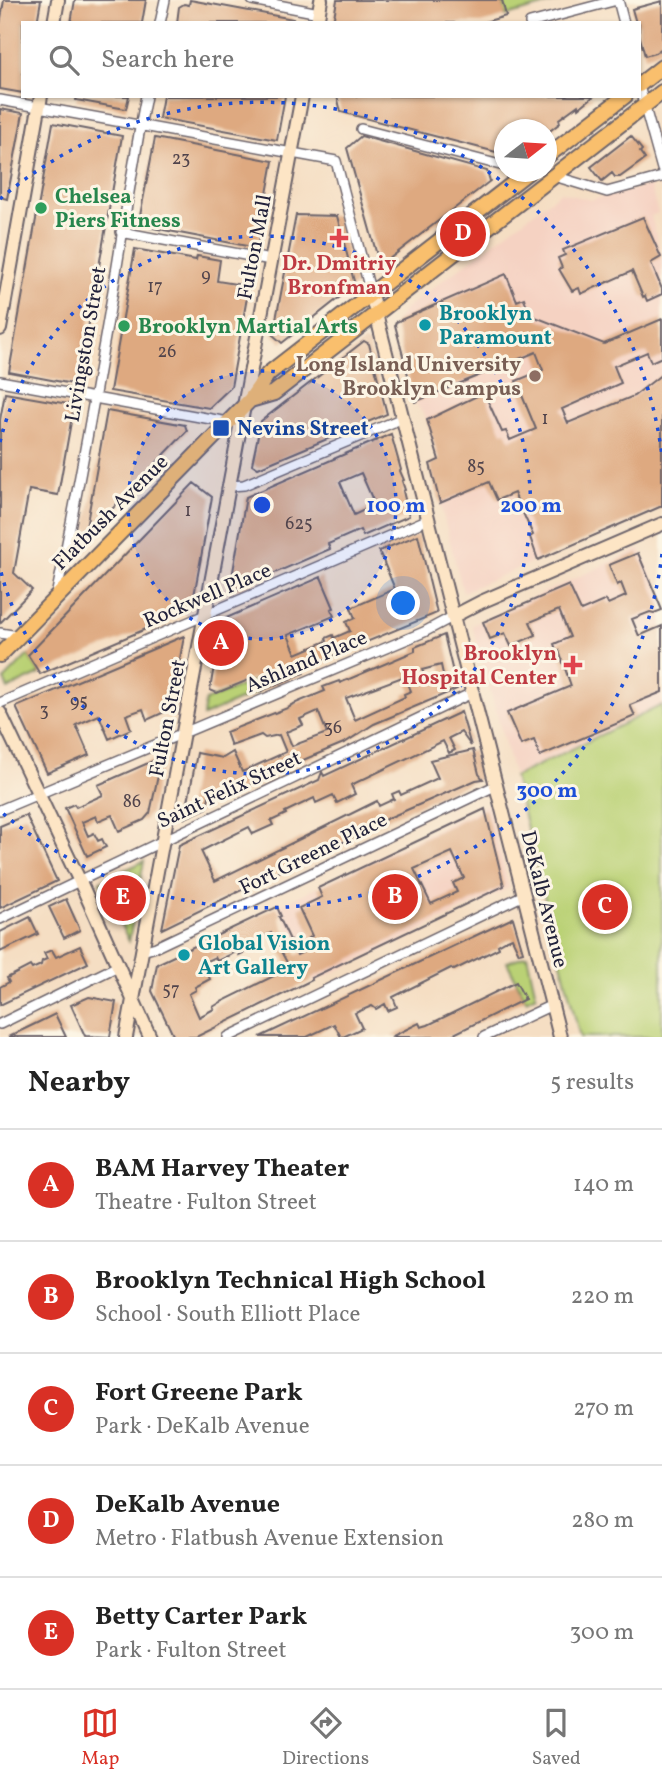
<!DOCTYPE html>
<html lang="en">
<head>
<meta charset="utf-8">
<style>
  :root { --surface:#fff; --page:#f6f6f6; --text:#222; --muted:#767676; --line:#e0e0e0; --accent:#d93025 }
  body { margin:0; font-family:Vollkorn,serif; background:var(--page); color:var(--text) }
  .compass { position:absolute; left:494px; top:119px; width:63px; height:63px; border-radius:50%; background:var(--surface); box-shadow:0 2px 5px #0004; rotate:73deg }
  .you { position:absolute; left:404px; top:604px; width:24px; height:24px; margin:-18px; border:5px solid #fff; border-radius:50%; background:#1a73e8; box-shadow:0 0 0 10px #1a73e833 }
  .badge { display:grid; place-items:center; width:46px; height:46px; border-radius:50%; background:var(--accent); color:#fff; font-size:23px; font-weight:700 }
  .pin { position:absolute; translate:-50% -50%; border:4px solid #fff; box-shadow:0 2px 7px #0006 }
  .list { margin:0; padding:0; list-style:none }
  h2 { display:flex; justify-content:space-between; align-items:center; height:91px; margin:0; padding:0 28px; font-size:30px }
  h2 small { font-size:23px; font-weight:400; color:var(--muted) }
  .list li { display:grid; grid-template-columns:46px 1fr auto; gap:21px; align-items:center; box-sizing:border-box; height:112px; padding:0 28px; border-top:2px solid var(--line) }
  .list b { display:block; font-size:26px; white-space:nowrap }
  .list p { margin:0; font-size:23px; white-space:nowrap; color:var(--muted) }
  .list em { font-size:23px; font-style:normal; color:var(--muted) }
  .icon { flex:none; width:38px; height:38px; fill:none; stroke:currentColor; stroke-width:2; stroke-linecap:round; stroke-linejoin:round }
  .map { position:relative; flex:none; width:662px; height:1037px; overflow:hidden }
  .search { position:absolute; background:var(--surface); box-shadow:0 2px 5px #0004; left:21px; right:21px; top:21px; height:77px; display:flex; align-items:center; gap:18px; box-sizing:border-box; padding:0 24px; border-radius:0px; color:var(--muted); font-size:26px }
  .sheet { height:651px; background:var(--surface) }
  nav { display:flex; justify-content:space-around; align-items:center; box-sizing:border-box; height:98px; border-top:2px solid var(--line); background:var(--surface); font-size:19px; color:var(--muted) }
  nav a { display:grid; justify-items:center; gap:4px }
  nav .on { color:var(--accent) }
  .map>svg:first-child { display:block }
  .built { fill:#f5d2c2 }
  .green { fill:#bad175; stroke:#6e7a58; stroke-width:2 }
  .building { fill:#dea980; fill-rule:evenodd }
  .lines { fill:none; stroke-linecap:round; stroke-linejoin:round }
  .street-casing { stroke:#6c646b; stroke-width:12 }
  .secondary-casing { stroke:#6c646b; stroke-width:16 }
  .primary-casing { stroke:#6c646b; stroke-width:18 }
  .street { stroke:#fff; stroke-width:9 }
  .secondary { stroke:#fde5c5; stroke-width:12 }
  .primary { stroke:#f9bf6d; stroke-width:14 }
  .ring { fill:none; stroke:#1d4ed8; stroke-width:3.5; stroke-dasharray:3.5 7 }
  .leisure-dot { fill:#2e9e5b; stroke:#fcf5e5; stroke-width:2.5 }
  .health-dot { fill:#e0444e; stroke:#fcf5e5; stroke-width:2.5 }
  .culture-dot { fill:#0f9aa8; stroke:#fcf5e5; stroke-width:2.5 }
  .education-dot { fill:#8d6e63; stroke:#fcf5e5; stroke-width:2.5 }
  .transit-dot { fill:#1a4fb4; stroke:#fcf5e5; stroke-width:2.5 }
  .labels { text-anchor:middle; stroke-width:6; stroke-linejoin:round; paint-order:stroke }
  .number-label { font-size:18px; fill:#51444c }
  .leisure-label { font-size:21px; font-weight:bold; fill:#27864d; stroke:#fcf5e5; text-anchor:start }
  .street-label { font-size:21px; fill:#22223b; stroke:#fcf5e5 }
  .health-label { font-size:21px; font-weight:bold; fill:#be3a42; stroke:#fcf5e5 }
  .culture-label { font-size:21px; font-weight:bold; fill:#0d838f; stroke:#fcf5e5; text-anchor:start }
  .education-label { font-size:21px; font-weight:bold; fill:#785e54; stroke:#fcf5e5; text-anchor:end }
  .transit-label { font-size:21px; font-weight:bold; fill:#164399; stroke:#fcf5e5; text-anchor:start }
  .centre { fill:#1d4ed8; stroke:#fcf5e5; stroke-width:3.5 }
  .ring-label { font-size:21px; text-anchor:middle; font-weight:bold; fill:#1d4ed8; stroke:#fcf5e5; stroke-width:6; stroke-linejoin:round; paint-order:stroke }
</style>
</head>
<body>
<div class="map">
<svg width="662" height="1037" viewBox="0 0 662 1037">
  <rect width="100%" height="100%" fill="#fcf5e5"/>
  <filter id="ink" filterUnits="userSpaceOnUse"><feTurbulence type="fractalNoise" baseFrequency=".0143" numOctaves="2"/><feDisplacementMap in="SourceGraphic" scale="14" xChannelSelector="R" yChannelSelector="G"/><feConvolveMatrix kernelMatrix="1 2 1 2 8 2 1 2 1" color-interpolation-filters="sRGB"/></filter>
  <filter id="wash" filterUnits="userSpaceOnUse"><feTurbulence type="fractalNoise" baseFrequency=".00686" numOctaves="4" result="noise"/><feDisplacementMap in="SourceGraphic" scale="28" xChannelSelector="R" yChannelSelector="G"/><feGaussianBlur stdDeviation="1.57" result="paint"/><feColorMatrix in="noise" values="0 0 0 0 0 0 0 0 0 0 0 0 0 0 0 0 0 1.4 0 .05"/><feComposite in="paint" operator="in"/></filter>
  <g filter="url(#wash)">
    <rect width="100%" height="100%" fill="#f5dec3"/>
    <!-- built -->
    <path class="built" d="M650,185L658,213L651,216L662,258V506L463,592L430,464L445,457L438,459L427,420L415,402L395,325L396,322L406,308L561,192L591,200Z
      M640,549L662,598V705L514,777L472,625Z
      M488,804L509,888L314,982L278,906Z"/>
    <!-- green -->
    <path class="green" d="M506,0H565L506,16L503,3Z
      M28,655L40,674L8,689L4,680Z
      M253,681L258,692L203,716L205,701Z
      M662,705V1037H580L514,777Z
      M144,861L129,941L100,882Z
      M527,955L536,995L526,1000L507,962Z"/>
    <g id="blocks">
      <!-- building -->
      <path class="building" d="M4,0H41L37,23H23V93L0,89V24Z
        M75,0H146L142,23H71Z
        M190,0L293,19L292,23H177L179,7L184,4L189,5Z
        M337,0H502L506,16L481,23H333Z
        M662,1V48L655,53L645,56L639,34V23H636L632,9Z
        M77,96H129L126,109L76,100Z
        M163,96H285L277,140L159,118Z
        M337,96H594L579,108L578,105L559,119L560,123L547,133V130H505V149L501,148L500,153L341,112Z
        M0,109L23,113L7,199L0,197Z
        M53,123L122,136L78,385L9,372Z
        M361,136L487,171L490,181L380,266L347,148Z
        M631,136L642,150L640,152L645,159L620,177H615L612,173L602,181L591,167Z
        M155,138L273,161L258,243L252,247L143,226L139,221Z
        M296,215L337,216L355,285L282,343L273,335Z
        M643,217L661,257L651,263L662,289V294L647,301L645,296L643,297L632,271L581,294L579,288L572,291L559,269L562,268L558,258L565,255L563,250Z
        M135,249L196,260L197,256L220,260L217,281L249,286L231,387L209,408L110,391Z
        M506,274L517,301L524,298L530,315L604,344L662,319V357L651,362L647,352L614,366L621,383L562,409L568,423L634,396L662,374V506L538,560L530,537L533,535L514,493L497,500L489,482L440,503L430,464L439,460L427,420L479,395L482,388L502,432L506,431L510,440L536,429L516,381L543,370L536,352L415,402L395,325L396,322Z
        M364,341L369,344L387,414L258,468L252,464L261,421Z
        M5,393L74,405L58,495L29,490L14,573L32,590L0,623V420Z
        M107,411L185,425L187,431L91,531L86,528Z
        M391,434L401,470L400,471L404,480L402,481L405,490L403,491L409,516L363,536L360,530L328,544L330,549L238,589L231,583L246,497ZM361,473L375,505L354,515L340,482Z
        M194,483L212,497L192,607L151,623L153,626L40,674L28,655Z
        M418,535L437,613L303,668L304,673L259,692L253,678L217,693L210,690L220,629L224,619L321,577L334,608L331,609L334,616L288,635L296,654L327,641L326,638L333,635L334,638L350,631L346,622L355,618L351,608L395,589L379,551Z
        M638,553L662,610L654,613L650,612L632,619L639,636L662,626V692L630,705L635,716L540,756L534,740L521,745L507,713L571,686L559,651L557,652L554,644L570,637L559,610L530,622L536,635L511,646L505,633L490,639L483,622L569,585L581,611L606,600L608,604L626,596L621,583L617,585L609,565Z
        M444,635L457,689L374,724L346,742L284,768L285,770L248,786L226,798L225,794L210,791L207,808L185,818L197,753L223,758L233,752L242,772L286,752L279,735L265,738L261,735L231,746L226,732L290,707L291,705L325,691L323,687L339,681L340,683L415,651V647ZM441,665L444,679L429,685L422,670ZM405,676L411,691L404,694L405,697L355,720L346,698ZM318,711L327,733L292,746L286,732L303,725L300,719Z
        M184,636L171,709L147,720L143,709L126,715L131,729L109,739L99,715L76,725L89,755L47,773L16,707Z
        M461,712L471,746L461,732L449,738L455,750L449,753L443,741L351,785L355,794L337,803L333,795L316,803L314,798L285,812L286,814L271,821L273,825L253,834L249,827L201,851L215,881L377,801L379,806L394,799L392,794L399,791L401,795L438,778L430,760L473,750L479,774L483,779L476,780L386,819L350,838L351,840L336,844L162,929L179,845L319,780L322,772L324,776Z
        M162,757L150,813L144,820L119,831L112,815L98,821L96,816L82,822L88,836L94,833L98,841L102,839L106,847L87,856L65,808L74,804L76,807L103,795L98,785Z
        M485,809L504,886L311,978L312,980L196,1037H174L152,991L157,964L277,907L281,916L279,917L297,955L314,947L309,938L312,936L299,908L322,897L318,888ZM452,852L464,878L453,883L457,892L431,904L414,869ZM271,933L290,968L221,1002L213,1007L214,1009L199,1017L189,994L196,990L195,987L210,979L202,963L215,957L217,961L238,951L239,955L249,950L247,945Z
        M26,815L57,881L0,908V826Z
        M66,899L80,930L64,938L49,907Z
        M30,917L38,934L0,952V932Z
        M513,918L523,952L519,953L512,938L505,941L498,945L499,948L454,970L451,968L393,997L397,1007L388,1011L385,1004L376,1009L372,1006L355,1013L362,1028L343,1037H341L334,1024L307,1037H260Z
        M80,946L88,963L0,1005V987L9,982L7,978L30,966L32,969L41,965L42,961L47,959L44,953L52,950L56,957Z
        M516,982L525,999L448,1037H391L419,1023L421,1027L428,1025Z
        M89,997L116,1002L110,1037L85,1036L71,1005Z
        M55,1014L66,1037H8L39,1022Z"/>
    </g>
  </g>
  <g filter="url(#ink)">
    <use href="#blocks" fill-opacity="0" stroke="#6c646b" stroke-width="2"/>
    <g class="lines">
      <!-- street casing -->
      <g class="street-casing">
        <path id="street" d="M252,0L319,13
          M618,0L624,23
          M160,23L165,0
          M530,23L617,0
          M639,86L662,169
          M0,100L336,161L371,294
          M361,129L504,166
          M554,176L607,192L662,177
          M121,232L271,260
          M0,381L228,422
          M230,486L244,485L403,418
          M56,596C73,516 88,435 102,354C118,268 129,182 146,96
          M0,633L18,636
          M0,703L429,519
          M0,810L424,632L454,616
          M0,919L474,692
          M142,951L156,947L497,785
          M0,1024L118,966
          M228,1037L524,895
          M484,1037L552,1005"/>
      </g>
      <!-- secondary casing -->
      <g class="secondary-casing">
        <path id="secondary" d="M54,23L58,0
          M317,23L321,0
          M371,294L560,1037
          M0,329L41,96
          M454,616L481,602L662,524
          M0,713L83,888L150,1037
          M126,1037L302,96"/>
      </g>
      <!-- primary casing -->
      <g class="primary-casing">
        <path id="primary" d="M639,85L662,67
          M546,157L625,96
          M250,400L274,393L662,92
          M0,655L250,400L268,374L528,172"/>
      </g>
      <!-- street -->
      <use href="#street" class="street"/>
      <!-- secondary -->
      <use href="#secondary" class="secondary"/>
      <!-- primary -->
      <use href="#primary" class="primary"/>
    </g>
  </g>
  <!-- distance rings -->
  <circle cx="262" cy="505" r="134" fill="#1d4ed8" fill-opacity=".12"/>
  <g class="ring">
    <circle cx="262" cy="505" r="134"/>
    <path d="M0 442A269 269 0 1 1 0 568"/>
    <path d="M662 554A403 403 0 0 1 0 811M0 199A403 403 0 0 1 662 456"/>
  </g>
  <!-- markers -->
  <g class="leisure-dot">
    <circle cx="41" cy="208" r="7"/>
    <circle cx="124" cy="326" r="7"/>
  </g>
  <g class="health-dot">
    <path d="M335.5 227.5h7v7h7v7h-7v7h-7v-7h-7v-7h7z"/>
    <path d="M569.5 654.5h7v7h7v7h-7v7h-7v-7h-7v-7h7z"/>
  </g>
  <g class="culture-dot">
    <circle cx="425" cy="325" r="7"/>
    <circle cx="184" cy="955" r="7"/>
  </g>
  <circle class="education-dot" cx="535" cy="376" r="7"/>
  <rect class="transit-dot" x="212" y="419" width="18" height="18" rx="3.5"/>
  <g class="labels">
    <!-- number labels -->
    <g class="number-label">
      <text x="181" y="164">23</text>
      <text x="206" y="281">9</text>
      <text x="155" y="292">17</text>
      <text x="167" y="357">26</text>
      <text x="545" y="424">1</text>
      <text x="476" y="472">85</text>
      <text x="188" y="516">1</text>
      <text x="299" y="529">625</text>
      <text x="79" y="707">95</text>
      <text x="44" y="716">3</text>
      <text x="333" y="733">36</text>
      <text x="132" y="807">86</text>
      <text x="171" y="995">57</text>
    </g>
    <!-- leisure labels -->
    <g class="leisure-label">
      <text x="55" y="203">Chelsea<tspan x="55" dy="24">Piers Fitness</tspan></text>
      <text x="138" y="333">Brooklyn Martial Arts</text>
    </g>
    <!-- street labels -->
    <g class="street-label">
      <text transform="translate(254 247) rotate(-79)" y="7">Fulton Mall</text>
      <text transform="translate(85 344) rotate(-80)" y="7">Livingston Street</text>
      <text transform="translate(110 512) rotate(-45)" y="7">Flatbush Avenue</text>
      <text transform="translate(207 595) rotate(-23)" y="7">Rockwell Place</text>
      <text transform="translate(306 661) rotate(-23)" y="7">Ashland Place</text>
      <text transform="translate(167 718) rotate(-79)" y="7">Fulton Street</text>
      <text transform="translate(229 789) rotate(-25)" y="7">Saint Felix Street</text>
      <text transform="translate(313 853) rotate(-26)" y="7">Fort Greene Place</text>
      <text transform="translate(545 899) rotate(76)" y="7">DeKalb Avenue</text>
    </g>
    <!-- health labels -->
    <g class="health-label">
      <text x="339" y="270">Dr. Dmitriy<tspan x="339" dy="24">Bronfman</tspan></text>
      <text x="557" y="660" text-anchor="end">Brooklyn<tspan x="557" dy="24">Hospital Center</tspan></text>
    </g>
    <!-- culture labels -->
    <g class="culture-label">
      <text x="439" y="320">Brooklyn<tspan x="439" dy="24">Paramount</tspan></text>
      <text x="198" y="950">Global Vision<tspan x="198" dy="24">Art Gallery</tspan></text>
    </g>
    <!-- education labels -->
    <g class="education-label">
      <text x="521" y="371">Long Island University<tspan x="521" dy="24">Brooklyn Campus</tspan></text>
    </g>
    <!-- transit labels -->
    <g class="transit-label">
      <text x="237" y="435">Nevins Street</text>
    </g>
  </g>
  <circle cx="262" cy="505" r="10" class="centre"/>
  <g class="ring-label">
    <text x="396" y="512">100 m</text>
    <text x="531" y="512">200 m</text>
    <text x="547" y="797">300 m</text>
  </g>
</svg>
<svg class="compass" viewBox="-18 -18 36 36"><path d="M0-13l5 13h-10z" fill="#e53935"/><path d="M0 13l5-13h-10z" fill="#767676"/></svg>
<div class="you"></div>
<div class="pin badge" style="left:221px;top:643px">A</div>
<div class="pin badge" style="left:395px;top:897px">B</div>
<div class="pin badge" style="left:605px;top:907px">C</div>
<div class="pin badge" style="left:463px;top:234px">D</div>
<div class="pin badge" style="left:123px;top:898px">E</div>
<div class="search"><svg class="icon" aria-label="search" viewBox="0 0 24 24"><circle cx="10" cy="10" r="6"/><path d="M15 15l6 6"/></svg>Search here</div>
</div>
<section class="sheet">
<h2>Nearby<small>5 results</small></h2>
<ul class="list">
<li><span class="badge">A</span><div><b>BAM Harvey Theater</b><p>Theatre · Fulton Street</p></div><em>140 m</em></li>
<li><span class="badge">B</span><div><b>Brooklyn Technical High School</b><p>School · South Elliott Place</p></div><em>220 m</em></li>
<li><span class="badge">C</span><div><b>Fort Greene Park</b><p>Park · DeKalb Avenue</p></div><em>270 m</em></li>
<li><span class="badge">D</span><div><b>DeKalb Avenue</b><p>Metro · Flatbush Avenue Extension</p></div><em>280 m</em></li>
<li><span class="badge">E</span><div><b>Betty Carter Park</b><p>Park · Fulton Street</p></div><em>300 m</em></li>
</ul>
</section>
<nav>
<a class="on"><svg class="icon" aria-label="map" viewBox="0 0 24 24"><path d="M3 6l6-2 6 2 6-2v14l-6 2-6-2-6 2zM9 4v14M15 6v14"/></svg>Map</a>
<a><svg class="icon" aria-label="directions" viewBox="0 0 24 24"><path d="M12 3l9 9-9 9-9-9zM9 14v-3h6M13 9l2 2-2 2"/></svg>Directions</a>
<a><svg class="icon" aria-label="saved" viewBox="0 0 24 24"><path d="M7 4h10v16l-5-4-5 4z"/></svg>Saved</a>
</nav>
</body>
</html>
